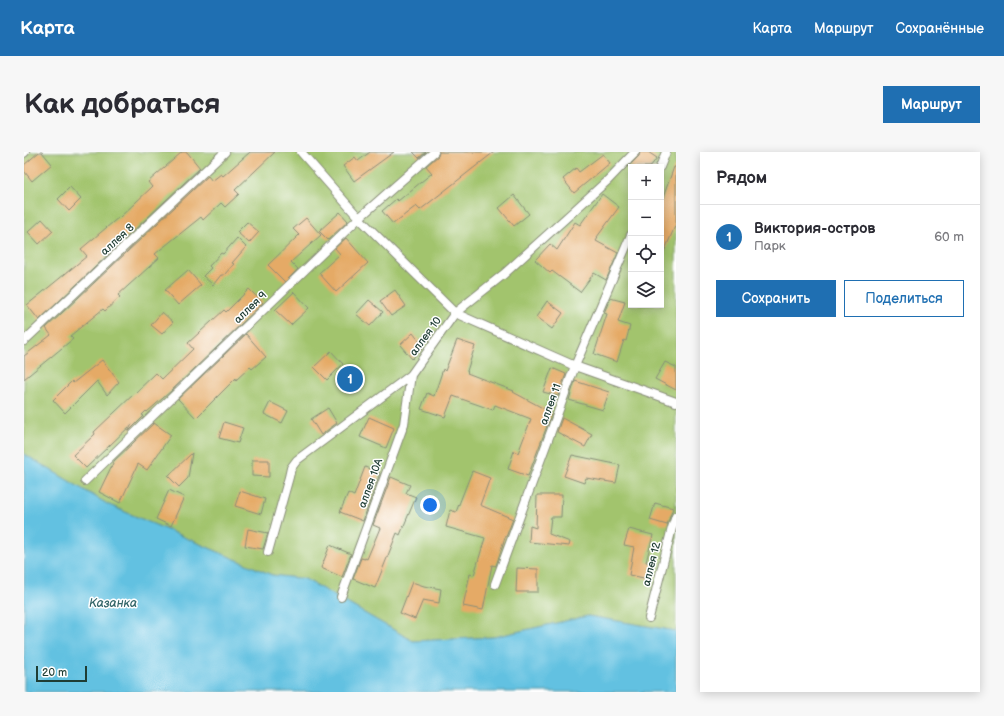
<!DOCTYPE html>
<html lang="ru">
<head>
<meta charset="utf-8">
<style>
  :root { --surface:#fff; --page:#f7f7f7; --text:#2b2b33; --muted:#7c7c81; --line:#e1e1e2; --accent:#1f6fb2 }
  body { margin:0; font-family:"Balsamiq Sans",sans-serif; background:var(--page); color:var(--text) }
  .controls { position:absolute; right:12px; top:12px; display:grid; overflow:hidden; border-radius:0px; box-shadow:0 2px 10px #0003 }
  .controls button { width:36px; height:36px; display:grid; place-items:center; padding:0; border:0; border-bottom:1px solid var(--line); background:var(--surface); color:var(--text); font:20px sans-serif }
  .scale { position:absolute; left:12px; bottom:10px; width:51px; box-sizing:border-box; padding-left:4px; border:2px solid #1f3d34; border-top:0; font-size:11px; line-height:14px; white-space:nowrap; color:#1f3d34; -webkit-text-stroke:3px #fff; paint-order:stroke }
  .you { position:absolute; left:406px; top:353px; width:14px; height:14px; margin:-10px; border:3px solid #fff; border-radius:50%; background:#1a73e8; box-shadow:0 0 0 6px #1a73e833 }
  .badge { display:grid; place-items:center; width:26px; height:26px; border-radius:50%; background:var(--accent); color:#fff; font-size:13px; font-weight:700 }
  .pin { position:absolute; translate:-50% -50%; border:2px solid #fff; box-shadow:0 1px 4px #0006 }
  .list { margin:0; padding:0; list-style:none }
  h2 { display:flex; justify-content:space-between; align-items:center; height:52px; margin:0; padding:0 16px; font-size:17px }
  h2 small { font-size:13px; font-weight:400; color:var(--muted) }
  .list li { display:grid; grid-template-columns:26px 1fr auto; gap:12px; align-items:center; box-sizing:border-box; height:64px; padding:0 16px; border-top:1px solid var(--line) }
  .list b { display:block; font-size:15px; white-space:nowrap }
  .list p { margin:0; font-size:13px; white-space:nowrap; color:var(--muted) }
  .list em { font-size:13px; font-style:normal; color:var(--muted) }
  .actions { display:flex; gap:8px; padding:12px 16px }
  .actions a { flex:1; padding:9px 0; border:1px solid var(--accent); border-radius:0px; text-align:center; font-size:14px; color:var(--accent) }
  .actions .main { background:var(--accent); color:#fff }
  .icon { flex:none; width:22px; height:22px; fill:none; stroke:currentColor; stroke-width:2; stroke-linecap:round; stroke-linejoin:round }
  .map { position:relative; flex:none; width:652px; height:540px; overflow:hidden; border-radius:0px }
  header { display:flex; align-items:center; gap:24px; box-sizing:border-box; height:56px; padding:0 20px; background:var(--accent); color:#fff }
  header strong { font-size:19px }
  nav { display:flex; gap:22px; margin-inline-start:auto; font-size:14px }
  .intro { display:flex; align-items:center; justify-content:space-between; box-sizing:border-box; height:96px; padding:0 24px }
  h1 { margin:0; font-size:28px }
  .button { padding:10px 18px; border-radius:0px; background:var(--accent); color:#fff; font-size:14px; font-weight:700 }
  main { display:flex; gap:24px; padding:0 24px }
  aside { flex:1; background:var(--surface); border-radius:0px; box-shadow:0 2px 10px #0003 }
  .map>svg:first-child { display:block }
  .green { fill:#a2c46d; stroke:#608050; fill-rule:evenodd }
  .water { fill:#62c1e1; stroke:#407f8a }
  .building { fill:#e5aa66 }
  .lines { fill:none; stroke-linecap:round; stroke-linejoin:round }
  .service-casing { stroke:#888d78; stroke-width:10 }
  .service { stroke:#fff; stroke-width:8 }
  .labels { text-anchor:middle; stroke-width:3; stroke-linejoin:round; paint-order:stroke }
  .street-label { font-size:11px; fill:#1f3d34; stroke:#fff }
  .water-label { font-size:12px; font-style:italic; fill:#336568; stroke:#fff }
</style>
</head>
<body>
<header>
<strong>Карта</strong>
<nav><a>Карта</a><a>Маршрут</a><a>Сохранённые</a></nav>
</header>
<div class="intro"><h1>Как добраться</h1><a class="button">Маршрут</a></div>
<main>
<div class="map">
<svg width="652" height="540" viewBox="0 0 652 540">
  <rect width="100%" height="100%" fill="#fff"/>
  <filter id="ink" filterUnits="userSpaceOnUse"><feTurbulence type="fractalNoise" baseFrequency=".025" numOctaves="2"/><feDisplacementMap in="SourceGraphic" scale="8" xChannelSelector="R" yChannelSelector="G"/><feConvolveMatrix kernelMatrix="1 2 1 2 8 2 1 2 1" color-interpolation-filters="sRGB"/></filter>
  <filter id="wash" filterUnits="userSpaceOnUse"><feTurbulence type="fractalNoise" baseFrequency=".012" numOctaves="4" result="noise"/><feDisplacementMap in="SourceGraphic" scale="16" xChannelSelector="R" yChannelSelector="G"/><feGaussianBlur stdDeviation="0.9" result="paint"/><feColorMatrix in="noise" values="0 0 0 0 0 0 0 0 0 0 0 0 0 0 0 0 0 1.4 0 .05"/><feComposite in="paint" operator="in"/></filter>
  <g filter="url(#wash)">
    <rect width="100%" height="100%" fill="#f0ddbd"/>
    <!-- green -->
    <path class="green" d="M0,0H652V479L564,464L470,485L389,489L281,427L248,423L85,353L0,302ZM607,15H637V153H607Z"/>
    <!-- water -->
    <path class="water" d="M0,302L85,353L248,423L281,427L389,489L470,485L564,464L652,479V540H0Z"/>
    <g id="blocks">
      <!-- building -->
      <path class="building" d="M15,0H18L28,12L8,29L0,19V13Z
        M158,0H163L176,16L15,168L3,153L63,104L57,97L95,65V66L128,35L124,30Z
        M226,0H251L211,38L215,42L201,55L197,51L179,68L177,65L131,102L135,106L94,143L96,145L81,159L79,157L46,184L49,187L0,227V204L27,183L22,176L184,24L188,29L197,22L199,24Z
        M346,0H370L330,29L319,14L331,5L334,9Z
        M389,0H402L395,6Z
        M415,0H470L396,58L392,54L369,72L358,59L372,47L374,49L408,21L402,14L414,4Z
        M616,0H624L633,6L626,15H604L615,4Z
        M579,2L586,11L550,41L539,27L552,16L555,20Z
        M650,15H652V72L637,107V51Z
        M46,35L57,47L45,59L34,47Z
        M578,42L595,55L573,85L574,86L572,89L594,101L582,128L570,121L556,140L528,119L526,121L511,108L526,92L533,98L551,70L556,73Z
        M490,43L505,62L490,74L475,56Z
        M316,60L324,69L304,88L295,79Z
        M282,66L297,83L267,110L274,117L261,130L244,113L275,83L269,77Z
        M18,67L29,79L15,92L4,80Z
        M223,70L235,80L225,91L213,80Z
        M213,86L222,95L208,111L210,112L200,123H197L189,133L179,124L187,116L185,114L197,101L199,102Z
        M322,86L344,111L312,140L295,121L316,102L311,96Z
        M164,118L177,133L154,153L141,138Z
        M225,137L239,151L147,239L123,260L122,259L118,263L120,264L104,280L108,272L62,316L49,303L71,282L70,280L132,221L138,227L169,197L164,191L200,158L202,160Z
        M371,138L382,154L367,164L356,149Z
        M270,140L285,156L267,173L251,158Z
        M586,146L601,150L594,170L606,174L602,189L600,188L593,210L570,202L583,162L580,161Z
        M345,148L359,160L346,174L332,162Z
        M523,149L539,161L528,177L512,165Z
        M138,160L149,170L138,182L127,173Z
        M389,181L400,195L388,207L376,193Z
        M222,182L242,205L228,217L226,215L212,228V226L172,266L154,247Z
        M433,188L451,194L443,219L444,220L443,221L490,239L489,240L528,261L504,324L484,317L490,299L494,301L507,267L471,253L469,258L429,244L421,265L397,257L403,241L410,244L419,217L421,219Z
        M307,199L319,212L303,228L290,215Z
        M78,208L95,230L83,243L73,229L41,261L29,248L48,229L49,231Z
        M641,210L652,215V238L631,227Z
        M528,216L542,222L534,244L519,240Z
        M551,229L585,240L579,258L545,248Z
        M246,250L264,259L258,271L240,262Z
        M304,256L313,271L297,283L287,267Z
        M345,265L370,276L362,296L336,285Z
        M538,266L568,282L561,295L533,280Z
        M200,270L219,276L214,291L195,286Z
        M130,271L147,283L123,318L114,312L96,351L75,340L90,309Z
        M168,301L164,326L155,335L144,324Z
        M548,303L596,313L592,331L562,326L560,331L540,324Z
        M228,308H245V325L228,324Z
        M341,315L356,321L339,369L316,360L324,341L330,344Z
        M448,319L466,326L456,353L489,367L482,385H481L472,414L468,413L459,458L439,454L446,422L450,423L461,386L422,375L426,358L432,360Z
        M367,325L386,333L382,341L392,345L376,383L373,381L351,436L329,427L337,406L341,407V406L343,407L356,376L349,373Z
        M145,338L160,345L147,374L132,367Z
        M216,339L241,347L237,362L211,354Z
        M513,343H538L537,365H527L525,382L546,390L545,394L505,390L506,374L512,376Z
        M631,351L649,356L643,373L626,368Z
        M224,377L244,381L239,397L221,394Z
        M605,377L629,383L622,410L628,411L625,427L605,423L610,395L600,393Z
        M306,393L327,402L318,425L297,416Z
        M493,416L514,417V440H492Z
        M388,430L400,434L417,437L415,451L399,448L391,467L376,461Z"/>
    </g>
  </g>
  <g filter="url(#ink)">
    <use href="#blocks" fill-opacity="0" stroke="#888d78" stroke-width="1"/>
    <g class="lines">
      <!-- service casing -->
      <g class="service-casing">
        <path id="service" d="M277,0L335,66L431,161L551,214L652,250
          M0,1L1,0
          M636,15L642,0
          M0,189L201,0
          M61,329L335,66L410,0
          M244,400L265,325L267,316L273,308L387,223L431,161L480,122L584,28L611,0
          M471,432L551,214L607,83
          M317,445L380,272L387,223
          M625,466L648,376L652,364"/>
      </g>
      <!-- service -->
      <use href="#service" class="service"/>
    </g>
  </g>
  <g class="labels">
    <!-- street labels -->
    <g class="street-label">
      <text transform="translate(93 87) rotate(-43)" y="4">аллея 8</text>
      <text transform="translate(226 155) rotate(-44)" y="4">аллея 9</text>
      <text transform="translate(401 184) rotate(-54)" y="4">аллея 10</text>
      <text transform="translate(526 252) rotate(-70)" y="4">аллея 11</text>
      <text transform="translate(346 331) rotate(-70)" y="4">аллея 10А</text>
      <text transform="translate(627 412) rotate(-76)" y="4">аллея 12</text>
    </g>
    <!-- water labels -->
    <g class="water-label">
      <text x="89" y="455">Казанка</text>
    </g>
  </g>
</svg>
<div class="controls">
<button>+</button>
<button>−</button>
<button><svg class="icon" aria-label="locate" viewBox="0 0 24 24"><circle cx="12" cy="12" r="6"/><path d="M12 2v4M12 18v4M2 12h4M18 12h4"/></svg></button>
<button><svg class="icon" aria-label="layers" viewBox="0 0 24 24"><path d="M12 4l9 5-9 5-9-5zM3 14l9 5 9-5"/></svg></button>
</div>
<div class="scale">20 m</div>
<div class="you"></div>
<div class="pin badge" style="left:326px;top:227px">1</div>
</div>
<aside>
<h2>Рядом<small></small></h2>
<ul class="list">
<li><span class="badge">1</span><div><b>Виктория-остров</b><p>Парк</p></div><em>60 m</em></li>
</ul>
<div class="actions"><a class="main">Сохранить</a><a>Поделиться</a></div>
</aside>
</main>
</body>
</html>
